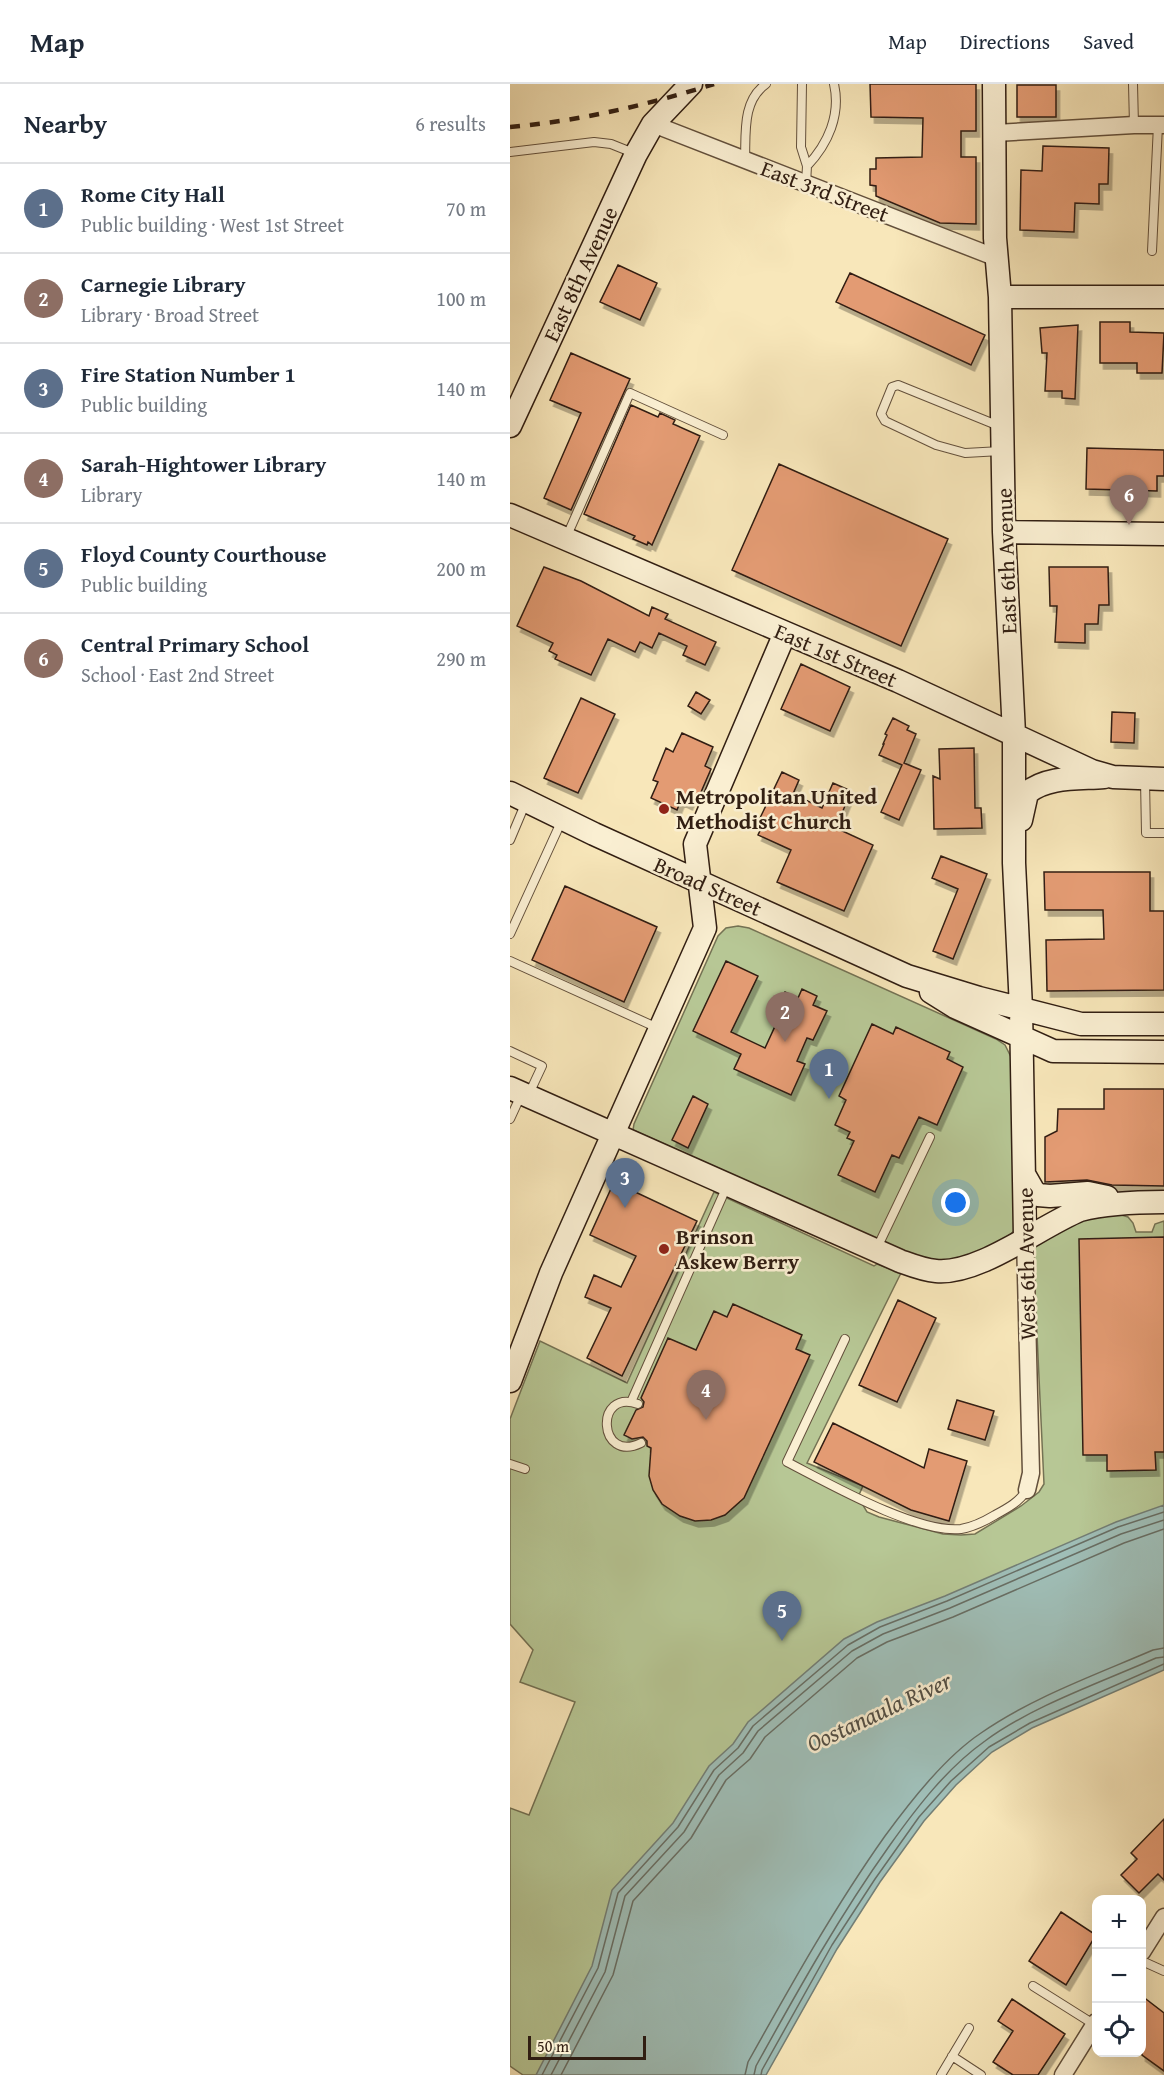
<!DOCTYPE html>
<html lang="en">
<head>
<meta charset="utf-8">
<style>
  :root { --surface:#fff; --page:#f6f6f7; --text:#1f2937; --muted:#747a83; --line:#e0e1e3; --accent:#db2777 }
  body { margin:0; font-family:"Gentium Book Plus",serif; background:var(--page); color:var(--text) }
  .controls { position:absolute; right:18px; bottom:18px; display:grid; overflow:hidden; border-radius:12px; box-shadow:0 6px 24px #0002 }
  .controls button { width:54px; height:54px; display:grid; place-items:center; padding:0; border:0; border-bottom:2px solid var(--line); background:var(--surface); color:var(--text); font:30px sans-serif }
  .scale { position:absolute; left:18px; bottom:15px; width:118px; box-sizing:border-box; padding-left:6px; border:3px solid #311e12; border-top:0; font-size:16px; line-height:21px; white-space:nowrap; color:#311e12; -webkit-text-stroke:4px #faefd2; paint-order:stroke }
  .you { position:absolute; left:446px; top:1119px; width:21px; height:21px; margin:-15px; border:4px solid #fff; border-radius:50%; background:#1a73e8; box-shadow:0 0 0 9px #1a73e833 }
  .badge { display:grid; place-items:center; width:39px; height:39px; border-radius:50%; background:var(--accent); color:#fff; font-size:20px; font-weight:700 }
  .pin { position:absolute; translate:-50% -50px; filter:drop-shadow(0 2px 3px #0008) }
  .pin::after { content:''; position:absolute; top:32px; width:21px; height:18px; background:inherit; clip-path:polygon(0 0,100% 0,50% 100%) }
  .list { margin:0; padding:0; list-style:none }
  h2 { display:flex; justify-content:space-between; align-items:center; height:78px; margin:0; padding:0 24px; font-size:26px }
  h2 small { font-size:20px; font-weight:400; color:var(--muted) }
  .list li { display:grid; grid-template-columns:39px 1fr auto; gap:18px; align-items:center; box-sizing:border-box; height:90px; padding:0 24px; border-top:2px solid var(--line) }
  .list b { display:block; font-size:22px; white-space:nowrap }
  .list p { margin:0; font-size:20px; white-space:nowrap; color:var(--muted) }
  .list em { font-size:20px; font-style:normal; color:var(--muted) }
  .icon { flex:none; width:33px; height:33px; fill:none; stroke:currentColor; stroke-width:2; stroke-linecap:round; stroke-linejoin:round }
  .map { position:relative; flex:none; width:654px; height:1991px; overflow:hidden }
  header { display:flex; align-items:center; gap:36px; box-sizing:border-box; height:84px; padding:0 30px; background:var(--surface); border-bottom:2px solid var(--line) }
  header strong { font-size:28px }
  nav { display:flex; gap:33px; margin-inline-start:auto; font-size:21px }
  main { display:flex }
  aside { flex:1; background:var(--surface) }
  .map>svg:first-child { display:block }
  .green { fill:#b7c795; stroke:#747254; stroke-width:1.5 }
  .water { fill:#9fbeb7; stroke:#737e75; stroke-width:1.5 }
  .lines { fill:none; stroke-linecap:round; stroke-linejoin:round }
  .shore { stroke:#686e64; stroke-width:1.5 }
  .building { fill:#e39b73; stroke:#311e12; stroke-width:1.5; filter:url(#shadow) }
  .lane-casing { stroke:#63503c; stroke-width:10 }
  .street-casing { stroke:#63503c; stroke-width:19 }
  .secondary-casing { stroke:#311e12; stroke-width:25 }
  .lane { stroke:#faefd2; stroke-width:8 }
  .street { stroke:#faefd2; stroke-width:16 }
  .secondary { stroke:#faefd2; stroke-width:22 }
  .rail { stroke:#311e12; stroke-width:4.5; stroke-dasharray:10 10; stroke-linecap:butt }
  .poi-dot { fill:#8f2418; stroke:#faefd2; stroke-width:2 }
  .labels { text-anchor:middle; stroke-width:5; stroke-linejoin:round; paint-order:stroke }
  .street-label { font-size:22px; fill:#311e12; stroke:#faefd2 }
  .poi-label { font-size:22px; font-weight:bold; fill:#311e12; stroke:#faefd2; text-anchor:start }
  .water-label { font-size:24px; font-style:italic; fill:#524e44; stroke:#faefd2 }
</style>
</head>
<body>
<header>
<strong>Map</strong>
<nav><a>Map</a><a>Directions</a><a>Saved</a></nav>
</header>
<main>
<aside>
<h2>Nearby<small>6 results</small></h2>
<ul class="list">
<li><span class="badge" style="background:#5c6f8a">1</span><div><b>Rome City Hall</b><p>Public building · West 1st Street</p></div><em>70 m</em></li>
<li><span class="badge" style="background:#8d6e63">2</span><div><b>Carnegie Library</b><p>Library · Broad Street</p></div><em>100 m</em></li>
<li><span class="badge" style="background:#5c6f8a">3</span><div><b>Fire Station Number 1</b><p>Public building</p></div><em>140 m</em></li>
<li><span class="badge" style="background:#8d6e63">4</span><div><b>Sarah-Hightower Library</b><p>Library</p></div><em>140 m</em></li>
<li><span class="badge" style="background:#5c6f8a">5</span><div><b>Floyd County Courthouse</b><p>Public building</p></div><em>200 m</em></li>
<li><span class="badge" style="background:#8d6e63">6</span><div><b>Central Primary School</b><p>School · East 2nd Street</p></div><em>290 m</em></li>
</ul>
</aside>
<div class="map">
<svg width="654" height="1991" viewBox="0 0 654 1991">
  <defs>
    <filter id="shadow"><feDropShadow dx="3.5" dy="6" stdDeviation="0" flood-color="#0004"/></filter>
  </defs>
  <rect width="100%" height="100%" fill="#f8e7ba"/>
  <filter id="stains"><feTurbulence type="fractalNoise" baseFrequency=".00333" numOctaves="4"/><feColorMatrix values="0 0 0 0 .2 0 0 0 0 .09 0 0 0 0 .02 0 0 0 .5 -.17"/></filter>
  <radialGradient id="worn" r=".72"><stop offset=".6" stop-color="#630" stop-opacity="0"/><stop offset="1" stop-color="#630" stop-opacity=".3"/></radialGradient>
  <!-- green -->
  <path class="green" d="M228,842L239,844L486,955L495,961L501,973L505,1146C493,1159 461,1174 444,1176C433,1177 421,1176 410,1175L123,1046L124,1040L208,852L216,844Z
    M204,1108L364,1182L367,1180L391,1189L297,1379L353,1402L348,1413L357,1428L369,1433L433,1450L451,1451L465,1450L511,1422L529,1408L534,1400L523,1165L527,1158L573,1133L605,1129L618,1133L623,1139L626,1148H642L645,1140L654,1137V1497L121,1991H13L0,1982V1724L19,1731L65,1618L10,1598L23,1566L0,1540V1335L30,1257L117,1299Z"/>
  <!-- water -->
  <path class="water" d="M654,1421V1586L522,1644L482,1668L446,1701L414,1737L370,1798L327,1865L256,1991H26L82,1882L102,1806L163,1739L199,1682L223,1660L238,1638L334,1555L367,1538L435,1512L606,1438Z"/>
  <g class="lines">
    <!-- shore -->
    <path class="shore" d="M32,1991L88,1884L108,1809L168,1743L204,1686L228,1664L243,1642L338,1561L370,1543L437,1517L608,1443L654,1428
      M41,1991L95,1888L115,1812L174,1748L209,1691L233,1669L248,1647L342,1567L373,1550L440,1524L611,1450L654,1436
      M51,1991L103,1891L123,1817L181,1754L216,1696L240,1675L255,1653L347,1574L377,1558L443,1533L614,1459L654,1445
      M235,1991L238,1978C281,1901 324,1824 375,1752C400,1718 435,1673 471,1649C523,1613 585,1591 643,1566L654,1564
      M244,1991L246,1982C288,1906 330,1831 380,1761C407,1723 437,1684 475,1657C522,1622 592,1598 646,1574L654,1573
      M251,1991L252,1986L322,1861L365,1795L409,1733L441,1697L479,1663L520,1639L654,1580"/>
  </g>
  <!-- building -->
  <path class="building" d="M360,0H466V47H451V73H466V140L430,139L366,112V102L360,101V85H366V74L412,73L413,34L361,33Z
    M507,1H546V33H507Z
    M533,62L599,64L598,100H589V120L565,119L564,148L510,146L511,86L532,87Z
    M108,181L147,199L130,236L90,218Z
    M340,189L475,251L461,281L326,218Z
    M590,238H620V248L654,249L652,289H627V279H590Z
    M568,241L565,315L552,314V307H535L537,269H532L530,244Z
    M61,269L120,295L61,426L34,414L71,329L40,316Z
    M121,321L148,333L150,329L165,336L163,340L190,352L142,461L138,458L137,461L123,455L125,452L74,430Z
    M577,364L654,366V392H647V407L576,405Z
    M269,380L438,455L391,562L222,486Z
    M34,483L71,497L139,532L142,523L158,530L155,535L206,558L195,581L173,571L177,562L149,549L142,564L130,558L125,568L98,555L81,591L45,575L47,571L39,567L43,559L7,542Z
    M539,483H598L599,521H589L588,540H575V559L545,558L547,522H540Z
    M291,580L340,603L320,647L271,625Z
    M186,608L200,616L191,630L178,622Z
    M71,614L105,630L68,709L34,694Z
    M602,628L625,629L624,659L601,658Z
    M383,634L399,642L397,646L406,650L394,679L411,686L389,736L371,728L392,681L369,671L374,660H373L377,651L375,650Z
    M172,649L203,663L195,682L201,685L188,715L182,713L179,720L171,716L167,726L141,714L148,698L143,696L156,664L163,668Z
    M464,664L465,724H471L472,744L424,745L423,692L430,695L429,665Z
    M272,688L289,696L283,710L312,724L323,699L341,707L326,744L363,761L334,827L267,798L281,766L248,751L255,736L250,734Z
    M431,772L477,790L443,875L423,867L448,805L422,794Z
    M534,788H640V827H654V906L537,907L536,856L594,855L593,826H535Z
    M55,802L147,843L114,918L22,876Z
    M216,877L248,892L221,948L255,964L266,940L262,938L275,908L288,914L292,905L307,912L303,921L317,927L303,956L297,954L287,977L295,980L281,1011L224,985L231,970L183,947Z
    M362,940L383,950L386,943L440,968L437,975L453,983L427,1041L409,1033L389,1074L382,1071L365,1108L328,1091L344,1057L337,1054L340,1048L325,1041L336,1016L329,1012Z
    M594,1005H654V1102L602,1101L577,1096L535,1098V1053L547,1047L548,1025H594Z
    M183,1012L198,1020L178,1064L162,1056Z
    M104,1098L187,1137L112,1292L77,1274L101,1224L75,1213L84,1191L111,1203L126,1172L80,1151Z
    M654,1153V1368H645L646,1386L597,1387V1371H573L569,1155Z
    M388,1216L426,1234L387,1318L349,1301Z
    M223,1220L292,1251L286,1265L300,1271L234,1414L215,1431L201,1436L185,1437L170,1432L152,1420L143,1406L139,1392L141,1364L137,1362V1357L133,1353L122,1355L114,1351L126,1326L133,1323L134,1318L131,1314L158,1254L186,1266L204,1227L217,1233Z
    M447,1316L484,1327L475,1356L438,1345Z
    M323,1339L414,1384L419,1365L457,1377L439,1437L401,1426L304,1378Z
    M654,1735V1796L648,1790L629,1809L611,1791L627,1775L621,1769Z
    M551,1828L586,1851L556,1901L519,1877Z
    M632,1912L654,1929V1987L632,1971Z
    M502,1915L555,1950L528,1991H503L483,1978L503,1947L488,1937Z"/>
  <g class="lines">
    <!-- lane casing -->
    <g class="lane-casing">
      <path id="lane" d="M292,0L291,63L297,82L296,100
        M623,0L624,41
        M0,68L84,58L101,60L126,70
        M235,76C236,49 232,17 256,0
        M297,82C318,60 331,31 324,0
        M642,167L648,41
        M489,342L388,301L382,303L371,330L375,337L426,361L455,369L491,367
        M56,454L120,309L213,351
        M635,696L636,749H654
        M0,756L16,718
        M0,850L52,736
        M0,877L150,945
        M0,967L32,982L18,1012
        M0,1035L11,1011
        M366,1166L420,1053
        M335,1255L277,1378C318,1399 407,1450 451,1445C463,1443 475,1437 485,1431C498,1424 509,1418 517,1406
        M121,1318L217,1102
        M128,1320C84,1304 88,1380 131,1359
        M0,1380L15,1385
        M632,1877L654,1887
        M523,1902L585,1941
        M442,1972L471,1991
        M431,1991L459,1944"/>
    </g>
    <!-- street casing -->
    <g class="street-casing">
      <path id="street" d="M143,40L487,174
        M485,49L624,41H654
        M515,1153L521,1389L517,1406
        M632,1868L654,1833
        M553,1991L586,1938"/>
    </g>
    <!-- secondary casing -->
    <g class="secondary-casing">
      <path id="secondary" d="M484,0L485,154L490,213L494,448L504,650V779L511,924L515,1153
        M490,213H654
        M0,342L126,70L143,40L181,0
        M0,431L388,597L582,687L603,693L654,695
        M494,448L654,450
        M0,709L84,750L397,892L469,914L571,940H654
        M511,736L517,709C537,692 569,695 594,693
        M421,908L445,923L543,967L654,968
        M0,1004L390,1177C401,1181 413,1186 426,1187C469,1191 529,1143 570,1126C597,1119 626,1118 654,1118
        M515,1092L523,1106L528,1111L540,1112L578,1109L597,1113
        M0,1297L41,1189L195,844L185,760L275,549"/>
    </g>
    <!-- lane -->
    <use href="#lane" class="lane"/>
    <!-- street -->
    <use href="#street" class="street"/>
    <!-- secondary -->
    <use href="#secondary" class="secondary"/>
    <!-- rail -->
    <path class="rail" d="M0,43C70,37 137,21 204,0"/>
  </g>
  <!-- markers -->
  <g class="poi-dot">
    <circle cx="154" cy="725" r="6"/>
    <circle cx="154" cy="1165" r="6"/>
  </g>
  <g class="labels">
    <!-- street labels -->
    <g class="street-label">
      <text transform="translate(315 107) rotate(21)" y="8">East 3rd Street</text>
      <text transform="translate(70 190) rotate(-65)" y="8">East 8th Avenue</text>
      <text transform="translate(496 477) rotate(-92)" y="8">East 6th Avenue</text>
      <text transform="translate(326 571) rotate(23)" y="8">East 1st Street</text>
      <text transform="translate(198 802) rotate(24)" y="8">Broad Street</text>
      <text transform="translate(516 1180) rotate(-91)" y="8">West 6th Avenue</text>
    </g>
    <!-- poi labels -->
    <g class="poi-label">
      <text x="166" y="720">Metropolitan United<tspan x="166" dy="25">Methodist Church</tspan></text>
      <text x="166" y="1160">Brinson<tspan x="166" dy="25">Askew Berry</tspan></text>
    </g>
    <!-- water labels -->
    <g class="water-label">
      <text transform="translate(369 1628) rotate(-25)" y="8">Oostanaula River</text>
    </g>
  </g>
  <rect width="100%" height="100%" filter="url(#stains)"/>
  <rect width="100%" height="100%" fill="url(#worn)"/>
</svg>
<div class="controls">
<button>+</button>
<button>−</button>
<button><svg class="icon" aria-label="locate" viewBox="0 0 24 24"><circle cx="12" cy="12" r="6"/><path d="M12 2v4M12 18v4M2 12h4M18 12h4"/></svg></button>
</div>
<div class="scale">50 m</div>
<div class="you"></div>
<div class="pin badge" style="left:319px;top:1015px;background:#5c6f8a">1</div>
<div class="pin badge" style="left:275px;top:958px;background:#8d6e63">2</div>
<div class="pin badge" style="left:115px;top:1124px;background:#5c6f8a">3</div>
<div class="pin badge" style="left:196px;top:1336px;background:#8d6e63">4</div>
<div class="pin badge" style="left:272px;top:1557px;background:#5c6f8a">5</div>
<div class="pin badge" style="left:619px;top:441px;background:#8d6e63">6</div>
</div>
</main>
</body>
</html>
